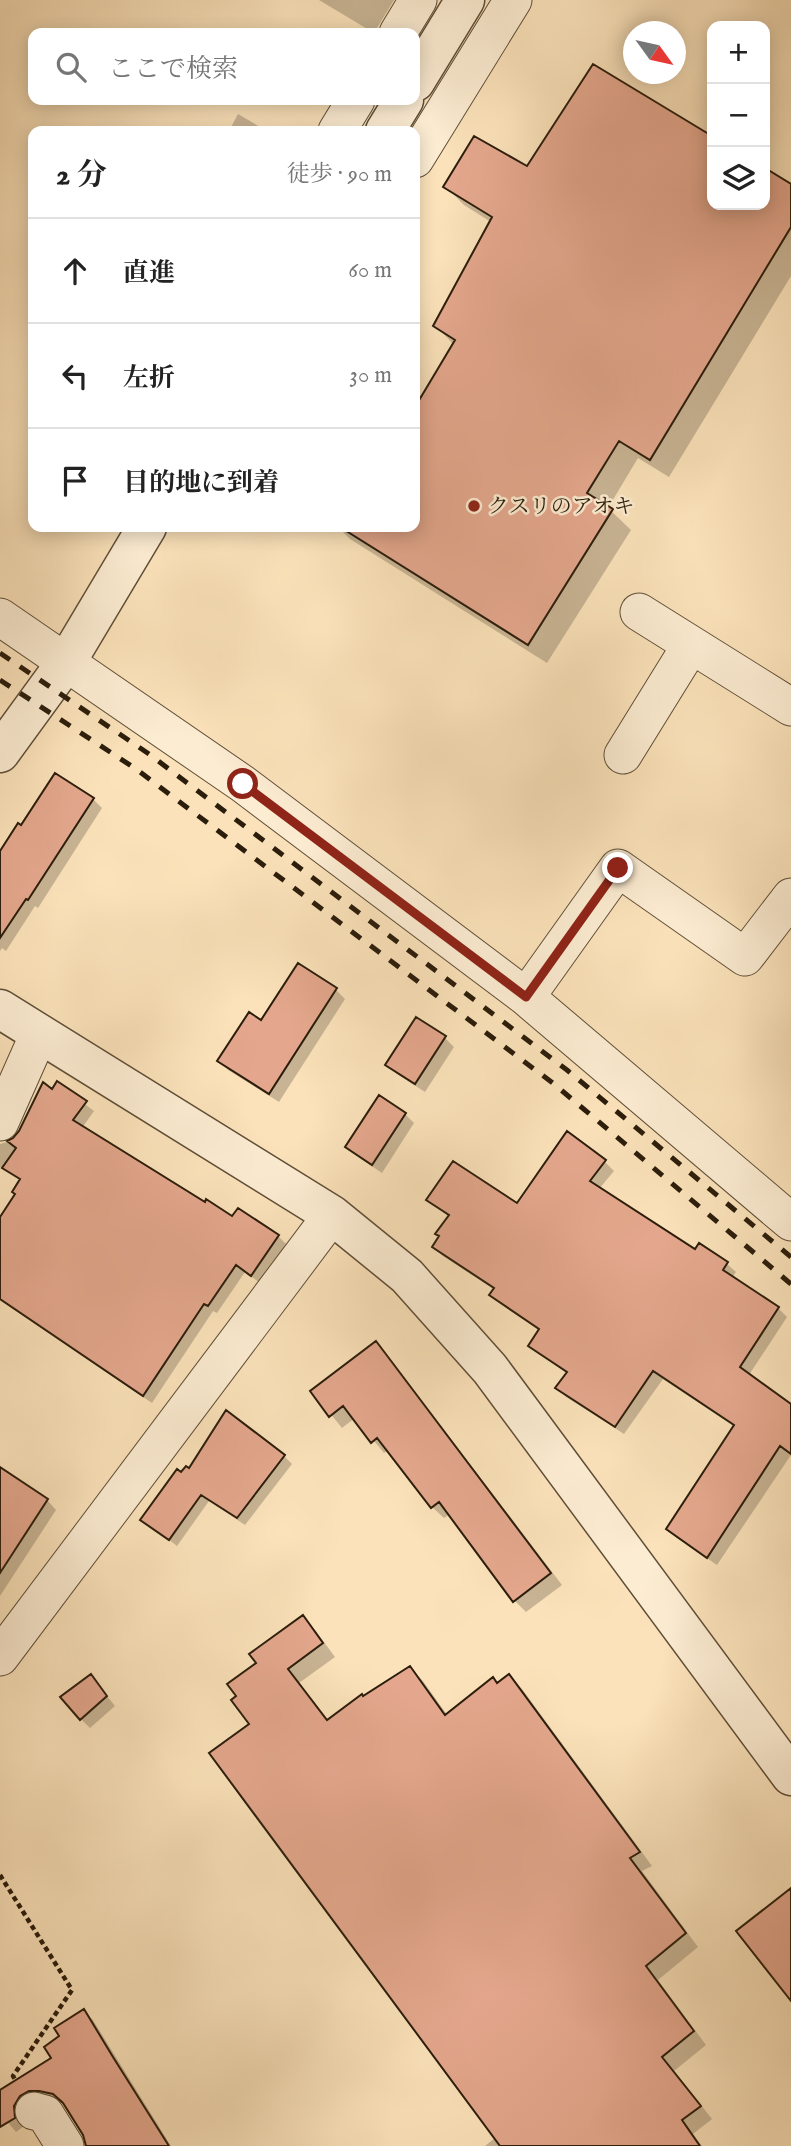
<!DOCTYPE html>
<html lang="ja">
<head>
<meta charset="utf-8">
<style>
  :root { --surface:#fff; --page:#f6f6f6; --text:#222; --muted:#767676; --line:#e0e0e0 }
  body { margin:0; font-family:"IM FELL English","Noto Serif JP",serif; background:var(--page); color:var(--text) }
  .controls { position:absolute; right:21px; top:21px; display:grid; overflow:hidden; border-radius:14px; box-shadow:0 4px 18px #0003 }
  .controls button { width:63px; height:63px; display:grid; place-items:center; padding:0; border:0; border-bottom:2px solid var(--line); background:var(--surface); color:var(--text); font:35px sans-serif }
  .compass { position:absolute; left:623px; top:21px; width:63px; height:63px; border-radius:50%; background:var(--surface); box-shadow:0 4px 18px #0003; rotate:123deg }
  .stop { position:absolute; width:21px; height:21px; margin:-16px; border:5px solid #8f2418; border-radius:50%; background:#fff }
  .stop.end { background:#8f2418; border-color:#fff; box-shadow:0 2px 7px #0008 }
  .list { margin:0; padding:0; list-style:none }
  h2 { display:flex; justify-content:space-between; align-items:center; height:91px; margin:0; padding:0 28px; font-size:30px }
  h2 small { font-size:23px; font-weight:400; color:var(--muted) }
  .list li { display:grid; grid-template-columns:46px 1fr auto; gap:21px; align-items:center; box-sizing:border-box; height:105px; padding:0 28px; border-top:2px solid var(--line) }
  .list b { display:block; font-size:26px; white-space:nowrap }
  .list em { font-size:23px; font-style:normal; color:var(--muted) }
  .icon { flex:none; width:38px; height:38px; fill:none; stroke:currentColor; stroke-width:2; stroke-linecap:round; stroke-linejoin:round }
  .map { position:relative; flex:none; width:791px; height:2146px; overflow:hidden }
  .search { position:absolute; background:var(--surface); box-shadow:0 4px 18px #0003; left:28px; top:28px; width:392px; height:77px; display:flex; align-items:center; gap:18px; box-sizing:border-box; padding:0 24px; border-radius:14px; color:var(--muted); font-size:26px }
  .panel { position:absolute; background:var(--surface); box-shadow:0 4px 18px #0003; left:28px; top:126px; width:392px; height:406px; border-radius:14px }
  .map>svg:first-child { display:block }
  .shadow { fill:#0003 }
  .building { fill:#e4a78d; stroke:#2b1d0b; stroke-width:2 }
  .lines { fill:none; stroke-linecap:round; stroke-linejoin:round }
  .minor-casing { stroke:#5f4e37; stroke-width:39 }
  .tertiary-casing { stroke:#5f4e37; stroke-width:41 }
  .path { stroke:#2b1d0b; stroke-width:4.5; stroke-dasharray:5 3.5; stroke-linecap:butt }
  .minor { stroke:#fcecd2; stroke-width:37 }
  .tertiary { stroke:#fcecd2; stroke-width:38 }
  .rail { stroke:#2b1d0b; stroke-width:5; stroke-dasharray:12 12; stroke-linecap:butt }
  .route { stroke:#8f2418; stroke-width:9 }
  .poi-dot { fill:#8f2418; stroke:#fcecd2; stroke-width:2.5 }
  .labels { text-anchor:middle; stroke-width:5; stroke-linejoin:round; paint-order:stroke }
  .poi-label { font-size:21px; fill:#2b1d0b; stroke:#fcecd2; text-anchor:start }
</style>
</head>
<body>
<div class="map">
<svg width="791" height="2146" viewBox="0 0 791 2146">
  <rect width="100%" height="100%" fill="#fbe2ba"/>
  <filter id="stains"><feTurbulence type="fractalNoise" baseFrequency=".00286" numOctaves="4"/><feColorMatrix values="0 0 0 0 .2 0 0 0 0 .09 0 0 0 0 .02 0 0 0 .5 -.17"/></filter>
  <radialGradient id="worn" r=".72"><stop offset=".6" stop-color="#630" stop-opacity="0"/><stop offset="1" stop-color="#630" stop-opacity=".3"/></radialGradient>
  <!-- shadow -->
  <path class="shadow" d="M319,0H394L374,33Z
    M594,66L712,138V205H765V170L791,186V276L669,477L638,458L608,508L631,530L547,663L350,539L338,527H415V391L423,397L454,345L435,325L491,222L464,205L445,186L527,168Z
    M238,114L267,131H229Z
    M93,799L102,808L38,908L35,906L6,951L2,948L0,951V858L22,827Z
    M336,990L345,999L279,1102L228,1070L219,1060L261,1022Z
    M417,1020L445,1038L454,1047L425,1092L397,1074L388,1065Z
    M57,1083L94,1111L82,1128L205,1205L278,1236L286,1244L260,1283L245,1272L217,1313L213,1311L152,1403L0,1300V1221L17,1194L21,1181L0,1167V1144L14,1140Z
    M405,1114L414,1123L382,1173L357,1156L348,1147Z
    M605,1162L614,1171L599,1189L696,1251L727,1264L736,1272L732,1278L778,1308L787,1317L749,1375L791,1406V1455L717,1565L677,1538L668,1529L735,1427L663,1379L624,1434L566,1397L558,1388L568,1374L539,1354L530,1346L540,1331L500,1303L491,1295L495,1290L443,1256L434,1247L449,1217L428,1200L517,1205Z
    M376,1343L387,1355L562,1585L526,1612L515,1601L450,1514L444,1518L432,1507L389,1450L384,1453L355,1418L342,1428L312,1391Z
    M284,1456L292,1464L245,1525L209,1501L177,1546L142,1519L182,1474Z
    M0,1469L47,1500L56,1510L0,1596Z
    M303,1618L316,1631L335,1657L299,1683L328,1721L410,1668L423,1681L448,1716L509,1676L522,1689L652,1866L642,1871L698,1947L658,1980L706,2045L674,2071L712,2119L693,2134L702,2146H485L496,2137L251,1724L259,1664Z
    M91,1676L115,1706L90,1728L81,1719Z
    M84,2011L93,2020L171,2146H87L85,2135L64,2103L39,2099L22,2116L23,2127L16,2132L0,2113V2092L53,2059L62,2037Z"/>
  <!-- building -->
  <path class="building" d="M593,64L712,136V205H765V168L791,184V227L650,460L619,441L587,493L613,509L528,645L340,527H415V407L455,340L433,326L492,217L443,187L474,136L527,166Z
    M55,773L94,798L28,900L26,899L0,938V851L18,823L21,825Z
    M298,963L337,988L269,1094L217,1061L249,1012L261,1020Z
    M416,1017L446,1036L415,1084L385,1065Z
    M57,1081L87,1101L73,1120L205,1202L206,1199L232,1216L238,1208L279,1235L251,1276L236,1265L208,1306L204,1304L143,1396L0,1299V1217L15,1194L12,1192L20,1179L2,1168L16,1148L7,1141L13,1138L19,1131L43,1082L52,1089Z
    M379,1095L406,1113L372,1165L345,1147Z
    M567,1131L606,1160L590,1181L695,1249L699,1243L728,1262L723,1270L779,1307L740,1367L791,1404V1454L780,1446L707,1558L666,1529L734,1425L653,1371L615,1427L555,1388L567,1372L528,1346L539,1329L489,1295L494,1288L432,1247L439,1236L435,1234L449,1215L426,1200L453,1161L517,1203Z
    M376,1341L551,1573L513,1602L439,1502L431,1508L377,1438L371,1443L343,1406L329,1417L310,1391Z
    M226,1410L285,1455L237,1518L201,1495L169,1540L140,1520L177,1469L181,1472L186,1466L189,1468Z
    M0,1467L48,1499L0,1573Z
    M303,1615L323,1643L288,1669L327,1720L362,1694L363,1696L410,1666L445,1715L493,1677L497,1683L509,1674L640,1852L630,1858L686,1933L646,1966L694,2031L662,2057L701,2106L682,2120L700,2146H500L209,1753L249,1724L231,1700L236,1696L227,1684L256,1663L249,1654Z
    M91,1674L107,1696L80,1720L60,1697Z
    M791,1888V2001L736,1931Z
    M84,2009L113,2057L169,2146H86L83,2135L63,2103L53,2094L39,2091H29L20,2096L14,2106L15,2118L0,2127V2090L51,2058L44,2047L59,2036L54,2028Z"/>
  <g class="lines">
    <!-- minor casing -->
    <g class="minor-casing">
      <path id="minor" d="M398,33L418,0
        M337,131L356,100
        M415,159L513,0
        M639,612L791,707
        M0,617L243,784L526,997L791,1222
        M623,755L691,645
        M526,997L618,868L745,957L791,897
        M0,1122L39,1034
        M0,1657L332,1215
        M34,2111L45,2114L65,2146"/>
    </g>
    <!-- tertiary casing -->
    <g class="tertiary-casing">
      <path id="tertiary" d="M415,82L465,0
        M385,131L404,100
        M0,753L67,661L147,527
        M0,1009L332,1215L407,1276L490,1369L791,1776"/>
    </g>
    <!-- path -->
    <path class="path" d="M0,1875L72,1990L13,2076L16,2081"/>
    <!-- minor -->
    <use href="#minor" class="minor"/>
    <!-- tertiary -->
    <use href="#tertiary" class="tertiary"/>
    <!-- rail -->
    <path class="rail" d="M0,653L149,754L567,1070L791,1257
      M0,680L136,769L554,1084L791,1284"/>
  </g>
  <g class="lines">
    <!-- route -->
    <path class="route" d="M243,784L526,997L618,868"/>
  </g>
  <!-- markers -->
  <circle class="poi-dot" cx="474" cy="506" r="7"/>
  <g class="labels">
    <!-- poi labels -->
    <g class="poi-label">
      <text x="488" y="513">クスリのアオキ</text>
    </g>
  </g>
  <rect width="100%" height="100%" filter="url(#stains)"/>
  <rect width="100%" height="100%" fill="url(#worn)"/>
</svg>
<div class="controls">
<button>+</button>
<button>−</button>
<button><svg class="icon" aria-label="layers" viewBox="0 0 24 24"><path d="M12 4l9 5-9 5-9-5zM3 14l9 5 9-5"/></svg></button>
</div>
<svg class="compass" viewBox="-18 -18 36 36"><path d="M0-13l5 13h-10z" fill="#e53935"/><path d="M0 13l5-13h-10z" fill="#767676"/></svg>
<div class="stop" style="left:243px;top:784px"></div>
<div class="stop end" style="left:618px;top:868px"></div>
<div class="search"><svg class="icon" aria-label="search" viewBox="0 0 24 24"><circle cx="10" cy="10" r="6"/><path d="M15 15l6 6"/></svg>ここで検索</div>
<section class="panel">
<h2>2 分<small>徒歩 · 90 m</small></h2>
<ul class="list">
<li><svg class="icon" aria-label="ahead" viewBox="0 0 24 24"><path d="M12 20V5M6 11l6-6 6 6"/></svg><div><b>直進</b></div><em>60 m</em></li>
<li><svg class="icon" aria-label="left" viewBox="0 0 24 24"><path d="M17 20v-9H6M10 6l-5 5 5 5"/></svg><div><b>左折</b></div><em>30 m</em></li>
<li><svg class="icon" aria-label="arrive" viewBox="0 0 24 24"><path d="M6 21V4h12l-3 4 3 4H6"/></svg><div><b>目的地に到着</b></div></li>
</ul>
</section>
</div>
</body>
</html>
